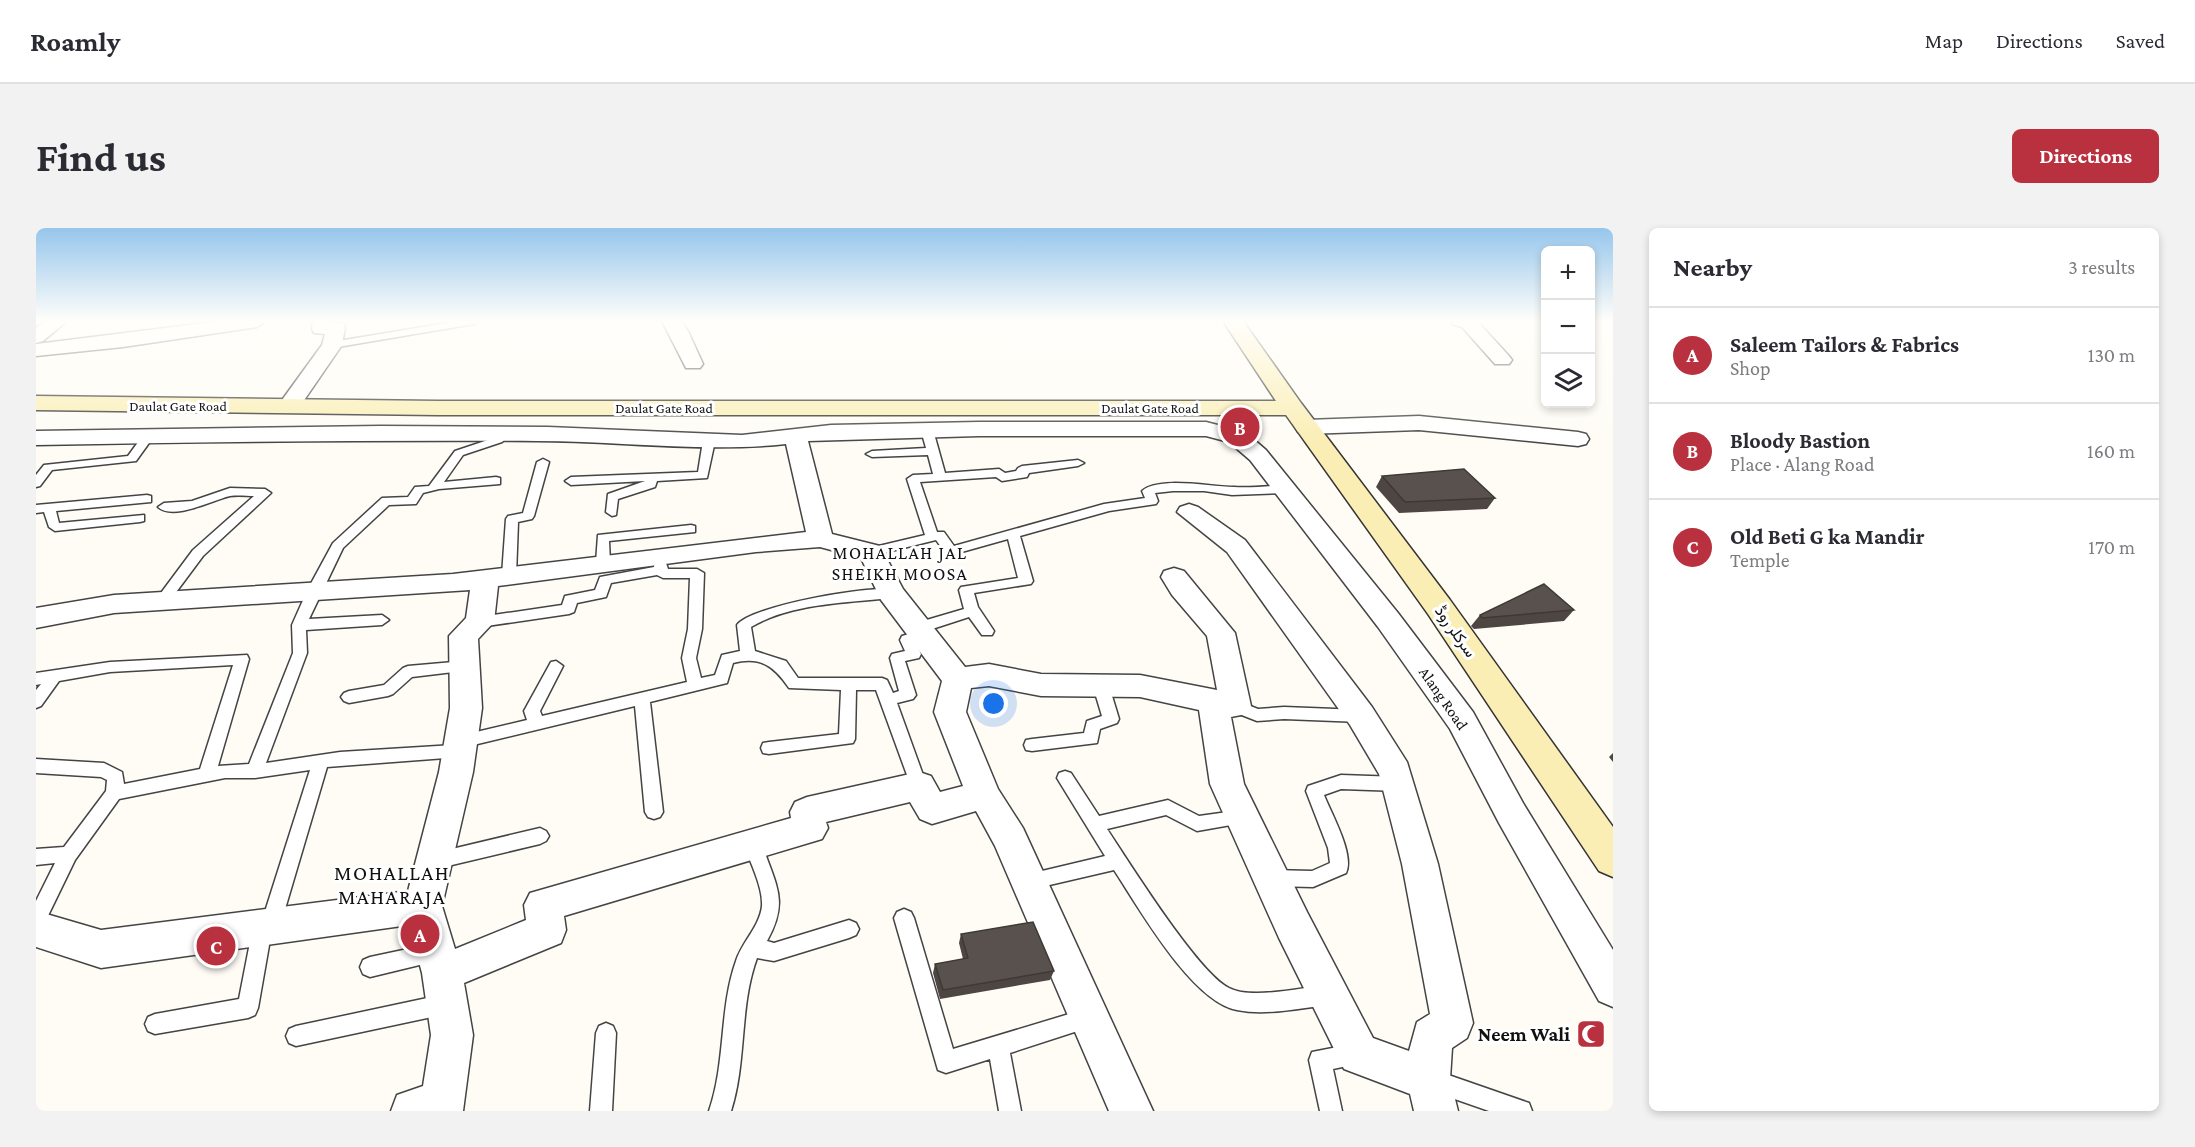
<!DOCTYPE html>
<html lang="en">
<head>
<meta charset="utf-8">
<style>
  :root { --surface:#fff; --page:#f2f2f3; --text:#2b2b33; --muted:#7c7c81; --line:#e1e1e2; --accent:#b9303f }
  body { margin:0; font-family:"Crimson Pro",Vazirmatn,serif; background:var(--page); color:var(--text) }
  .controls { position:absolute; right:18px; top:18px; display:grid; overflow:hidden; border-radius:9px; box-shadow:0 3px 9px #0003 }
  .controls button { width:54px; height:54px; display:grid; place-items:center; padding:0; border:0; border-bottom:2px solid var(--line); background:var(--surface); color:var(--text); font:30px sans-serif }
  .you { position:absolute; left:958px; top:476px; width:21px; height:21px; margin:-15px; border:4px solid #fff; border-radius:50%; background:#1a73e8; box-shadow:0 0 0 9px #1a73e833 }
  .badge { display:grid; place-items:center; width:39px; height:39px; border-radius:50%; background:var(--accent); color:#fff; font-size:20px; font-weight:700 }
  .pin { position:absolute; translate:-50% -50%; border:3px solid #fff; box-shadow:0 2px 6px #0006 }
  .list { margin:0; padding:0; list-style:none }
  h2 { display:flex; justify-content:space-between; align-items:center; height:78px; margin:0; padding:0 24px; font-size:26px }
  h2 small { font-size:20px; font-weight:400; color:var(--muted) }
  .list li { display:grid; grid-template-columns:39px 1fr auto; gap:18px; align-items:center; box-sizing:border-box; height:96px; padding:0 24px; border-top:2px solid var(--line) }
  .list b { display:block; font-size:22px; white-space:nowrap }
  .list p { margin:0; font-size:20px; white-space:nowrap; color:var(--muted) }
  .list em { font-size:20px; font-style:normal; color:var(--muted) }
  .icon { flex:none; width:33px; height:33px; fill:none; stroke:currentColor; stroke-width:2; stroke-linecap:round; stroke-linejoin:round }
  .map { position:relative; flex:none; width:1577px; height:883px; overflow:hidden; border-radius:9px }
  header { display:flex; align-items:center; gap:36px; box-sizing:border-box; height:84px; padding:0 30px; background:var(--surface); border-bottom:2px solid var(--line) }
  header strong { font-size:28px }
  nav { display:flex; gap:33px; margin-inline-start:auto; font-size:21px }
  .intro { display:flex; align-items:center; justify-content:space-between; box-sizing:border-box; height:144px; padding:0 36px }
  h1 { margin:0; font-size:42px }
  .button { padding:15px 27px; border-radius:9px; background:var(--accent); color:#fff; font-size:21px; font-weight:700 }
  main { display:flex; gap:36px; padding:0 36px }
  aside { flex:1; background:var(--surface); border-radius:9px; box-shadow:0 3px 9px #0003 }
  .map>svg:first-child { display:block }
  .lines { fill:none; stroke-linecap:round; stroke-linejoin:round }
  .service-casing { stroke:#444; stroke-width:3 }
  .minor-casing { stroke:#444; stroke-width:3 }
  .secondary-casing { stroke:#333; stroke-width:3 }
  .service { fill:#fff; fill-rule:evenodd }
  .minor { fill:#fff; fill-rule:evenodd }
  .secondary { fill:#faeeb4; fill-rule:evenodd }
  .wall { fill:#4d4642 }
  .building { fill:#59514d; stroke:#3e3936; stroke-width:1.5 }
  .labels { text-anchor:middle; stroke-width:6; stroke-linejoin:round; paint-order:stroke }
  .far-street-label { font-size:14px; fill:#111; stroke:#fff }
  .street-label { font-size:16px; fill:#111; stroke:#fff }
  .neighbourhood-label { font-size:18px; letter-spacing:1.5px; fill:#111; stroke:#fff }
  .near-poi-label { font-size:20px; font-weight:bold; fill:#111; stroke:#fff; text-anchor:end }
  .near-neighbourhood-label { font-size:21px; letter-spacing:1.5px; fill:#111; stroke:#fff }
</style>
</head>
<body>
<header>
<strong>Roamly</strong>
<nav><a>Map</a><a>Directions</a><a>Saved</a></nav>
</header>
<div class="intro"><h1>Find us</h1><a class="button">Directions</a></div>
<main>
<div class="map">
<svg width="1577" height="883" viewBox="0 0 1577 883">
  <rect width="100%" height="100%" fill="#fefcf5"/>
  <g class="lines">
    <!-- service casing -->
    <g class="service-casing">
      <path id="service" d="M423,93H443L438,96L296,120L291,117L296,114Z
        M891,199L897,202L909,245L963,241L969,245L980,243L982,240L986,238L1042,232L1048,235L1042,238L993,245L991,249L966,253L960,249L884,254L901,304H908L918,318L1068,276L1109,270L1106,263C1123,248 1176,259 1198,259C1215,260 1232,258 1249,257L1255,261L1249,265L1196,267L1168,263H1137L1119,265L1122,273L1120,276L1073,283L984,308L997,353L995,356L938,365L942,379L958,403L956,407H946L933,389L890,403L895,407L893,411L880,415L885,426L883,430L869,433L880,467L877,471L861,475L891,558L889,563L883,565L877,563L875,558L840,462H820L819,511L817,515L733,526L727,525L725,520L727,515L733,514L803,506L805,462L753,460C738,438 725,428 697,435L691,455L614,474L627,584L624,589L618,591L612,589L609,584L599,478L429,519L431,523L429,528L423,529L291,539L244,698L241,704L235,706L222,780L219,787L212,790L119,806L112,803L109,796L112,789L119,786L203,771L217,699L220,693L227,690L274,542L219,550H189L83,571L39,632L7,698L0,701V673L19,635L0,637V621L28,619L70,563L71,552L65,549L0,545V531L68,535L86,544L88,556L164,541L197,437L74,444L23,453L5,478L0,480V462L5,456L0,457V445L74,434L211,427L213,431L182,538L213,536L257,425L256,397L272,361L297,315L346,270L372,269L379,259L393,258L419,223L458,210L469,202L475,205L466,214L427,227L408,254L460,249L464,250V256L403,261L387,265L380,276L353,277L307,320L273,391L346,387L353,392L346,397L270,402L271,425L230,535L304,524L418,517L419,509L491,492L488,483L515,434L520,433L527,438L504,483L506,488L651,454L646,430L652,401L654,350H627L621,347L575,355L570,369L541,375L538,384L533,386L444,399L437,394L444,389L526,377L529,368L559,362L564,349L618,339L619,332H629L632,341H661L668,345L666,401L660,430L665,450L679,447L686,427L704,423L701,397C714,378 838,356 860,362L862,365L855,370C810,375 755,375 715,399L719,423L750,433L762,450H846L851,452L857,465L863,463L854,430L856,426L869,423L864,412L866,408L880,404L875,400L877,396L928,381L923,362L925,359L982,350L972,311L915,327L910,326L900,312L835,328L828,324L830,321L889,307L871,251L877,247L897,246L892,227L836,229L830,226L836,223L890,220L885,202Z
        M112,205L118,208L100,233L16,242L4,258L0,259V247L8,237L92,228L108,206Z
        M673,210L679,213L671,250L621,253L619,259L582,271L580,287L576,288L570,284L572,266L609,253L535,257L529,253L535,249L662,244L667,213Z
        M507,231L513,234L498,288L496,291L482,294L480,347L478,350H468L466,347L470,291L472,288L487,285L501,234Z
        M194,260L229,261L235,265L167,328L132,375H122L120,372L122,369L157,322L218,268C211,268 202,267 194,268C177,272 137,293 122,279L128,275L156,273Z
        M111,267L115,268V274L20,283L23,295L108,287V293L104,294L19,303L13,299L8,284L0,285V277Z
        M655,297L659,298V304L573,313L574,335L567,339L560,335L562,307Z
        M429,433L436,438L434,442L376,449L357,466L352,468L313,475L308,473L305,469L308,465L313,463L348,457L367,440L372,438Z
        M1065,452L1070,454L1073,458L1083,491L1081,495L1064,501L1061,515L996,523L990,522L988,517L990,512L996,511L1048,505L1051,493L1066,488L1057,458L1060,454Z
        M1199,472L1222,481L1248,479L1325,482L1331,484L1333,488L1331,492L1325,494L1248,491L1221,493L1193,482L1191,478L1193,474Z
        M1029,543L1035,545L1063,588L1132,572L1163,588L1206,582L1212,584L1215,589L1212,594L1161,603L1130,587L1071,601C1093,634 1162,745 1193,760C1216,772 1267,759 1293,757L1300,760L1303,767L1300,774L1293,777C1263,780 1231,788 1201,782C1156,774 1103,680 1078,642L992,662L985,660L983,654L985,648L1069,628L1021,550L1023,545Z
        M1305,547L1363,549L1369,551L1371,556L1369,561L1363,563L1305,561L1288,567C1295,585 1319,627 1310,645L1277,659L1235,658L1228,656L1226,650L1228,644L1235,642L1276,643L1294,635L1292,620L1270,563L1272,558Z
        M504,600L510,603L513,608L510,613L504,616L399,641L393,639L390,633L393,627L399,625Z
        M717,608L723,611L726,616C739,657 754,672 731,713L738,715L813,692L820,695L823,701L820,707L813,710L738,733L721,730C703,779 711,833 695,883H673C690,834 683,781 700,733C706,714 724,698 726,678C727,658 714,635 708,616L711,611Z
        M868,681L875,684L878,690L917,821L1053,780L1060,783L1063,790L1060,797L974,825L985,883H963L954,831L910,845L902,842L858,690L861,684Z
        M400,715L407,717L410,724L407,731L400,733L334,749L327,746L324,739L327,732L334,729Z
        M410,766L417,769L420,776L417,783L410,786L260,818L253,815L250,808L253,801L260,798Z
        M570,795L577,798L580,805L576,883H554L560,805L563,798Z
        M1322,815L1330,818L1333,826L1330,834L1297,841L1306,883H1284L1273,832L1276,824Z
        M1398,842L1493,875L1496,883H1453L1390,861L1387,853L1390,845Z"/>
    </g>
    <!-- minor casing -->
    <g class="minor-casing">
      <path id="minor" d="M10,93H31L7,113L0,115V100Z
        M185,93H230L221,99L87,119L0,128V116Z
        M277,93L307,95L309,99L306,117L260,184H244L241,179L286,117L289,106L278,105L276,101Z
        M626,93H645L652,103L667,136L664,140H650Z
        M1416,93H1441L1473,128L1476,132L1473,136H1459L1426,99L1418,97Z
        M1383,188L1542,204L1550,206L1553,211L1550,216L1542,218L1383,202L1270,206L1262,204L1259,199L1262,194L1270,192Z
        M943,194H1170L1209,204L1230,222L1362,385L1437,484L1487,575L1577,722V779L1563,773L1463,595L1414,501L1342,399L1214,232L1193,214L1170,208H943L772,213L796,306L844,318L867,361L929,439L953,436L1005,446L1104,447L1181,462L1171,408L1136,367L1125,349L1128,343L1138,340L1148,343L1199,405L1215,478L1210,486L1195,489L1208,556L1271,684L1337,810L1373,823L1381,794L1394,786L1366,636L1343,546L1314,497L1191,324L1141,284L1144,279L1153,276L1162,279L1209,312L1336,479L1371,534L1402,636L1437,795L1431,810L1416,820L1414,851L1422,883H1378L1374,866L1308,841L1243,710L1174,556L1163,482L1104,469L1005,468L953,458L935,460L930,484L962,561L987,600L1117,883H1073L959,618L940,583L896,596L884,591L874,574L790,594L792,600L786,611L528,688L530,702L525,715L428,755L437,807L427,883H355L361,867L387,858L395,807L386,745L373,697L65,740L0,719V683L65,702L372,663L403,544L414,480L413,408L430,390L434,362L78,385L0,400V380L78,367L417,346L770,304L750,216C667,225 584,213 501,213C334,212 167,214 0,217V203L344,198L512,199L706,207L795,197ZM784,319L825,330L845,372L906,453L898,484L927,558L904,564L895,548L883,544L771,569L759,574L754,584L755,590L494,665L488,677L490,692L419,721L406,678L437,544L446,480L442,411L458,394L462,358L720,324Z"/>
    </g>
    <!-- secondary casing -->
    <g class="secondary-casing">
      <path id="secondary" d="M1187,93H1207L1265,175L1414,372L1577,599V649L1563,643L1392,386L1250,187H402L0,182V168L402,173H1240Z"/>
    </g>
    <!-- service -->
    <use href="#service" class="service"/>
    <!-- minor -->
    <use href="#minor" class="minor"/>
    <!-- secondary -->
    <use href="#secondary" class="secondary"/>
  </g>
  <!-- wall -->
  <path class="wall" d="M1346,248L1459,270L1451,281L1363,285L1340,259Z
    M1538,382L1528,393L1438,401L1435,398L1444,387Z
    M1577,525V534L1573,529Z
    M925,706L1018,743L1014,752L904,771L897,745L899,736L927,731L923,715Z"/>
  <!-- building -->
  <path class="building" d="M1428,241L1459,270L1369,274L1346,248Z
    M1508,356L1538,382L1446,390L1444,387Z
    M997,694L1018,743L907,762L899,736L932,730L925,706Z"/>
  <!-- sky -->
  <linearGradient id="sky" x2="0" y2="1"><stop stop-color="#96c6ec"/><stop offset="0.43" stop-color="#fffefa"/><stop offset="1" stop-color="#fffefa" stop-opacity="0"/></linearGradient>
  <rect width="1577" height="216" fill="url(#sky)"/>
  <!-- icons -->
  <defs>
    <g id="mosque-square" transform="scale(1.5)"><rect x="-9" y="-9" width="18" height="18" rx="4" fill="#b9303f" stroke="#fff"/><path d="M3.5-4.9A6 6 0 1 0 3.5 4.9A5 5 0 1 1 3.5-4.9Z" fill="#fff"/></g>
  </defs>
  <g fill-rule="evenodd">
    <use href="#mosque-square" x="1555" y="806"/>
  </g>
  <g class="labels">
    <!-- far-street labels -->
    <g class="far-street-label">
      <text x="142" y="183">Daulat Gate Road</text>
      <text x="628" y="185">Daulat Gate Road</text>
      <text x="1114" y="185">Daulat Gate Road</text>
    </g>
    <!-- street labels -->
    <g class="street-label">
      <text transform="translate(1420 403) rotate(55)" y="6">سرکلر روڈ</text>
      <text transform="translate(1408 470) rotate(55)" y="6">Alang Road</text>
    </g>
    <!-- neighbourhood labels -->
    <g class="neighbourhood-label">
      <text x="864" y="331">MOHALLAH JAL<tspan x="864" dy="21">SHEIKH MOOSA</tspan></text>
    </g>
    <!-- near-poi labels -->
    <g class="near-poi-label">
      <text x="1534" y="813">Neem Wali</text>
    </g>
    <!-- near-neighbourhood labels -->
    <g class="near-neighbourhood-label">
      <text x="356" y="652">MOHALLAH<tspan x="356" dy="24">MAHARAJA</tspan></text>
    </g>
  </g>
</svg>
<div class="controls">
<button>+</button>
<button>−</button>
<button><svg class="icon" aria-label="layers" viewBox="0 0 24 24"><path d="M12 4l9 5-9 5-9-5zM3 14l9 5 9-5"/></svg></button>
</div>
<div class="you"></div>
<div class="pin badge" style="left:384px;top:706px">A</div>
<div class="pin badge" style="left:1204px;top:199px">B</div>
<div class="pin badge" style="left:180px;top:718px">C</div>
</div>
<aside>
<h2>Nearby<small>3 results</small></h2>
<ul class="list">
<li><span class="badge">A</span><div><b>Saleem Tailors &amp; Fabrics</b><p>Shop</p></div><em>130 m</em></li>
<li><span class="badge">B</span><div><b>Bloody Bastion</b><p>Place · Alang Road</p></div><em>160 m</em></li>
<li><span class="badge">C</span><div><b>Old Beti G ka Mandir</b><p>Temple</p></div><em>170 m</em></li>
</ul>
</aside>
</main>
</body>
</html>
